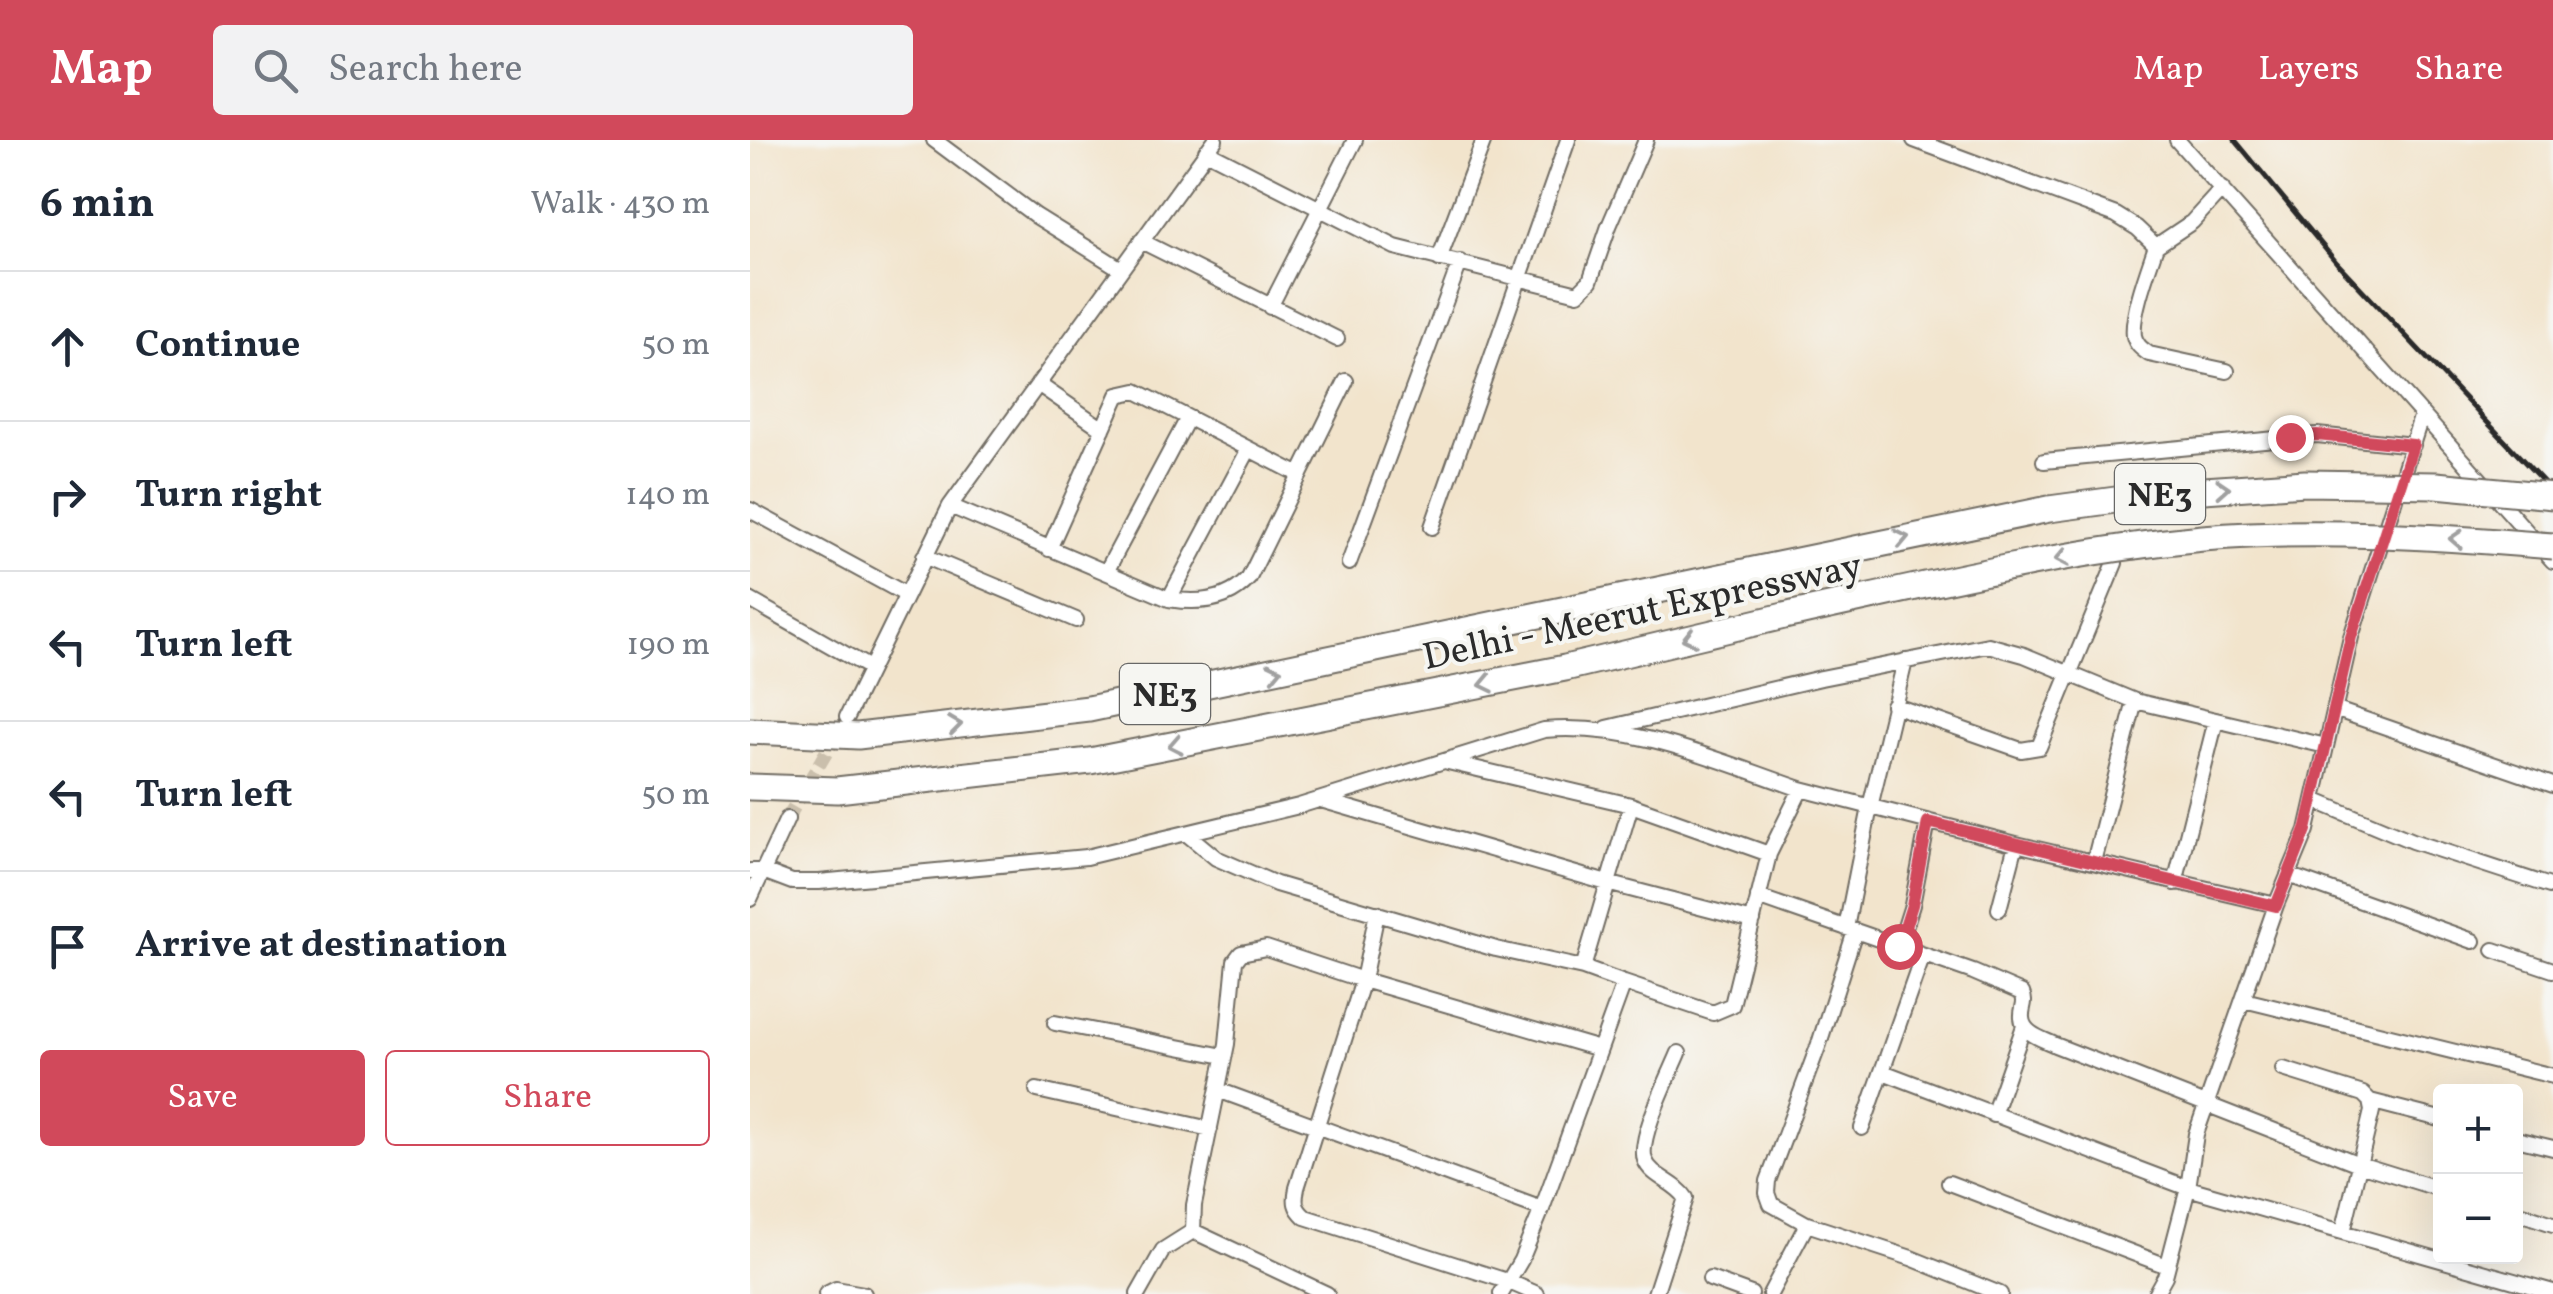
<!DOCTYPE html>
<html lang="en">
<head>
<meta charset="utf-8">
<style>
  :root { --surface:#fff; --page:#f2f2f3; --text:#1f2937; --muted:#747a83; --line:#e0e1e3; --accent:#d1495b }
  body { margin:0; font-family:Vollkorn,serif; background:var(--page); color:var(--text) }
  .controls { position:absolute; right:30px; bottom:30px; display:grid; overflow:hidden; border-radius:10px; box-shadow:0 10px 40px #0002 }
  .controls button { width:90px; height:90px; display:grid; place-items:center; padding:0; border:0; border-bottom:2px solid var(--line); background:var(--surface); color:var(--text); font:50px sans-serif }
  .stop { position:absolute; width:30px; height:30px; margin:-22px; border:8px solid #d1495b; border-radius:50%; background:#fff }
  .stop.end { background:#d1495b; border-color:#fff; box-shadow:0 2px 10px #0008 }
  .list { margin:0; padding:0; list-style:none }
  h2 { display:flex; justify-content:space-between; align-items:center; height:130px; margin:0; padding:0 40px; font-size:42px }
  h2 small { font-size:32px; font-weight:400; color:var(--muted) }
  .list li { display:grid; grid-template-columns:65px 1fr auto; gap:30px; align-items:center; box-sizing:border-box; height:150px; padding:0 40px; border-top:2px solid var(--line) }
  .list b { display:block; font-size:38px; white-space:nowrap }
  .list em { font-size:32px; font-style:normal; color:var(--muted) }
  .actions { display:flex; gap:20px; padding:30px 40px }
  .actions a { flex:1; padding:22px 0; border:2px solid var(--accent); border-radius:10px; text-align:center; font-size:35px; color:var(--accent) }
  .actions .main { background:var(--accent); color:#fff }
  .icon { flex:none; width:55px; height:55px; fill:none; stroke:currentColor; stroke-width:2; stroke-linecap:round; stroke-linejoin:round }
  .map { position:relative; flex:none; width:1803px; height:1154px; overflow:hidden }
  header { display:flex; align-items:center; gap:60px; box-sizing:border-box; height:140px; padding:0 50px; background:var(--accent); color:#fff }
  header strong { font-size:48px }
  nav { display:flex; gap:55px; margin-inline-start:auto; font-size:35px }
  .search { width:700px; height:90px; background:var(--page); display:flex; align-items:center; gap:25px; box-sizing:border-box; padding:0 35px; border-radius:10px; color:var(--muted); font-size:38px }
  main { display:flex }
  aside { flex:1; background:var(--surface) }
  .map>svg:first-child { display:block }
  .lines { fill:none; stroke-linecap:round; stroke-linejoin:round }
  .street-tunnel { stroke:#cabfac; stroke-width:14; stroke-dasharray:14 7; stroke-linecap:butt }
  .street-casing { stroke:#716c63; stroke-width:18 }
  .highway-casing { stroke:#716c63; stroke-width:29 }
  .street { stroke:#fff; stroke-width:14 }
  .highway { stroke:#fff; stroke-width:25 }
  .rail { stroke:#2b2b2b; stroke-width:5 }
  .highway-bridge-casing { stroke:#716c63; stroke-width:29; stroke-linecap:butt }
  .highway-bridge { stroke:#fff; stroke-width:25 }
  .oneway { stroke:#a0a0a0 }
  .route { stroke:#d1495b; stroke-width:12 }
  .labels { text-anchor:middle; stroke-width:8; stroke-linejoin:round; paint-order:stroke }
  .shield { fill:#f6f6f2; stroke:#686867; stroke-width:2.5 }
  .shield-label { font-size:35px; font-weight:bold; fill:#2b2b2b }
  .street-label { font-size:38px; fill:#2b2b2b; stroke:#f6f6f2 }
</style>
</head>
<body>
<header>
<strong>Map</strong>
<div class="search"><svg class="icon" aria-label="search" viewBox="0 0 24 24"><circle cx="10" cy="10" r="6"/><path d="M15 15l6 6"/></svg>Search here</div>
<nav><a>Map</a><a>Layers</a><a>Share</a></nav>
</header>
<main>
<aside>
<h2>6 min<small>Walk · 430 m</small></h2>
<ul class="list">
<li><svg class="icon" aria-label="ahead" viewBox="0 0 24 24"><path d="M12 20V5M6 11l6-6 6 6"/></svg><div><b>Continue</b></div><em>50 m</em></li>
<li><svg class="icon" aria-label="right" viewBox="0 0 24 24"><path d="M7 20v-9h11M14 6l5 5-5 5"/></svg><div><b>Turn right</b></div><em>140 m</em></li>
<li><svg class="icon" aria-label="left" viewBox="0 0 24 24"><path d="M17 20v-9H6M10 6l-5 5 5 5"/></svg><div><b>Turn left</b></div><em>190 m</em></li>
<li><svg class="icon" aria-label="left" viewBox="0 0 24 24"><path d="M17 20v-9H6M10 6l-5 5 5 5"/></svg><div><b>Turn left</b></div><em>50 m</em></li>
<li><svg class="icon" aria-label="arrive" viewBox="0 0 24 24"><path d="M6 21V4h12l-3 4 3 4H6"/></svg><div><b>Arrive at destination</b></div></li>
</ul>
<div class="actions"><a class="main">Save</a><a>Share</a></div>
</aside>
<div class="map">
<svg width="1803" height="1154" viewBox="0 0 1803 1154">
  <rect width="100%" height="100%" fill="#f6f6f2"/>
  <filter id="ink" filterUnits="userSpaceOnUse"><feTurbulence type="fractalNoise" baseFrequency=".01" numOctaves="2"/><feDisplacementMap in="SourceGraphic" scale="20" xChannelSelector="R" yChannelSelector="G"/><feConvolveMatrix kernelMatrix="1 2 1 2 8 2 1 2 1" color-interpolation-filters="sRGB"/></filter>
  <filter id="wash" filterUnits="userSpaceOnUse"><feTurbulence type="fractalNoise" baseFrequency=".0048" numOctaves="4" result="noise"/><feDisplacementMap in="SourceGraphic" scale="40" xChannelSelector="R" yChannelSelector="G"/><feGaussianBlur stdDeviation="2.25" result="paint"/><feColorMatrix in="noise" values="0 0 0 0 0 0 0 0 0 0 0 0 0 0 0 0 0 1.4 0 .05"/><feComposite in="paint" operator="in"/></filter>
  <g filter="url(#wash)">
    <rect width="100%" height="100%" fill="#f2e4cc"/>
  </g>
  <g filter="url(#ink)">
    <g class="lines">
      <!-- street-tunnel -->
      <path class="street-tunnel" d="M37,679L87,594"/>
      <!-- street casing -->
      <g class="street-casing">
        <path id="street" d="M184,0L286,76L371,129
          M1164,0L1366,75L1387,88L1406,106
          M1427,0L1803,421
          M456,11L645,107L828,153L840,141L859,86L896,0
          M1472,49L1442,82L1406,106C1399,127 1381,174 1384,196C1386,205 1392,209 1399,214L1477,231
          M391,101L587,199
          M689,119L734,0
          M520,167L605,0
          M288,244L353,289
          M1294,321L1567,295L1663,305
          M200,366L419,459C449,464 479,461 499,438L596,241
          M0,370L155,454
          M682,387L818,0
          M299,409L368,255L386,251L550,335
          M174,416L326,480
          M599,423L710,122
          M356,432L438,278
          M419,459L499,309
          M0,460L120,528
          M1143,565L1271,610L1289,607L1365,423
          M1584,569L1803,645
          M97,577L200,366L465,0
          M857,588L1071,538L1238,505L1274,515L1385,561L1576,606
          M698,622L881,665L1019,714
          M571,660L857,743L1003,781
          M1564,660L1662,701L1803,747
          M437,694L466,718L526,744L746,809L833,828L874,843
          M1344,722L1385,561
          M0,731H13L42,742H69L336,717L549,666L794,590C883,582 969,621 1051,649
          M1538,735L1723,801
          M1425,743L1466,580
          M1008,757L1223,832L1272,853C1277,864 1271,867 1272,878C1273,894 1293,899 1305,905L1609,1024L1690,1049
          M0,759L37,679
          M1249,769L1266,704
          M627,773L613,840L547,1048C544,1062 545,1068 555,1077L757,1141L787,1154
          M1096,788L1120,667L1155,521
          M1105,791L1069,904L1018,1041L1017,1053L1021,1064L1057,1084L1161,1118L1250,1154
          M1149,806L1162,765L1178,681
          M1744,810L1803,830
          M833,828L881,665
          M1494,860L1803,936
          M305,883L474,916
          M1533,929L1613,954L1620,961L1622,971L1593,1092
          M1133,932L1438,1048L1803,1152
          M287,950L460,989
          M468,950L792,1069
          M1620,961L1690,979
          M1243,975L1274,886
          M1112,988L1173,815
          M1766,999L1803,1008
          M1199,1043L1417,1126
          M1766,1072L1803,1084
          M960,1139L1001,1154
          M76,1154L86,1149L114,1154
          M388,1154L413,1110L443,1091
          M577,1154L443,1091L444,1065L477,904L485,821L491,813L516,808L613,840L849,909
          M751,1154L771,1120L792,1069L874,843L963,873L982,865L1019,714L1051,649L1266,704L1526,765
          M905,1154L936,1058C926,1042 901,1037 895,1020C887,999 920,935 929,913
          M1020,1154L1057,1084
          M1405,1154L1415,1136L1438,1048L1446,994L1526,765L1557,690L1601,497L1671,277"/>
      </g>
      <!-- highway casing -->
      <g class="highway-casing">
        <path id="highway" d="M0,591L108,596L339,569L1023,426
          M0,647L87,650L340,621L815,528L1034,476"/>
      </g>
      <!-- street -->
      <use href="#street" class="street"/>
      <!-- highway -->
      <use href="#highway" class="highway"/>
      <!-- rail -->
      <path class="rail" d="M1485,0L1587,123L1803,352"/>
      <!-- highway-bridge casing -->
      <g class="highway-bridge-casing">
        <path id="highway-bridge" d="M1023,426L1299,369L1425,352L1555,343L1686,345L1803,356
          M1034,476C1173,446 1312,411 1453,398C1569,388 1687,397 1803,406"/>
      </g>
      <!-- highway-bridge -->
      <use href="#highway-bridge" class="highway-bridge"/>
    </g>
    <!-- one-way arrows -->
    <defs><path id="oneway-chevron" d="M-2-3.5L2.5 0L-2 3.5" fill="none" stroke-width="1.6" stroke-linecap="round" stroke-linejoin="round" transform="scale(2.5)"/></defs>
    <g class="oneway">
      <use href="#oneway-chevron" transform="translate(1473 348) rotate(-4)"/>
      <use href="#oneway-chevron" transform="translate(1152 398) rotate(-12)"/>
      <use href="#oneway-chevron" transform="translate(1706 399) rotate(-177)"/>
      <use href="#oneway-chevron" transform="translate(1312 418) rotate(169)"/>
      <use href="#oneway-chevron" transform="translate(939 498) rotate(167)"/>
      <use href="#oneway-chevron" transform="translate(525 531) rotate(-12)"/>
      <use href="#oneway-chevron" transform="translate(736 544) rotate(168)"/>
      <use href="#oneway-chevron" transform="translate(205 585) rotate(-7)"/>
      <use href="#oneway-chevron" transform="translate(425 605) rotate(169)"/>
    </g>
  </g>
  <g class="lines" filter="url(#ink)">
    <!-- route -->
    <path class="route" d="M1149,806L1162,765L1178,682L1526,766L1556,690L1601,497L1663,305L1567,295L1540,297"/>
  </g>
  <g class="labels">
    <!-- shield labels -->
    <g class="shield">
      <rect x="1365" y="324" width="90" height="60" rx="8"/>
      <rect x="370" y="524" width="90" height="60" rx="8"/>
    </g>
    <g class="shield-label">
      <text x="1410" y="366">NE3</text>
      <text x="415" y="566">NE3</text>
    </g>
    <!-- street labels -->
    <g class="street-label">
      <text transform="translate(892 470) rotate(-12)" y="13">Delhi - Meerut Expressway</text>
    </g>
  </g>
</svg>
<div class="controls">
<button>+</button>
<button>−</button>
</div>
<div class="stop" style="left:1149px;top:806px"></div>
<div class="stop end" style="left:1540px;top:297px"></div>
</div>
</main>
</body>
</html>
